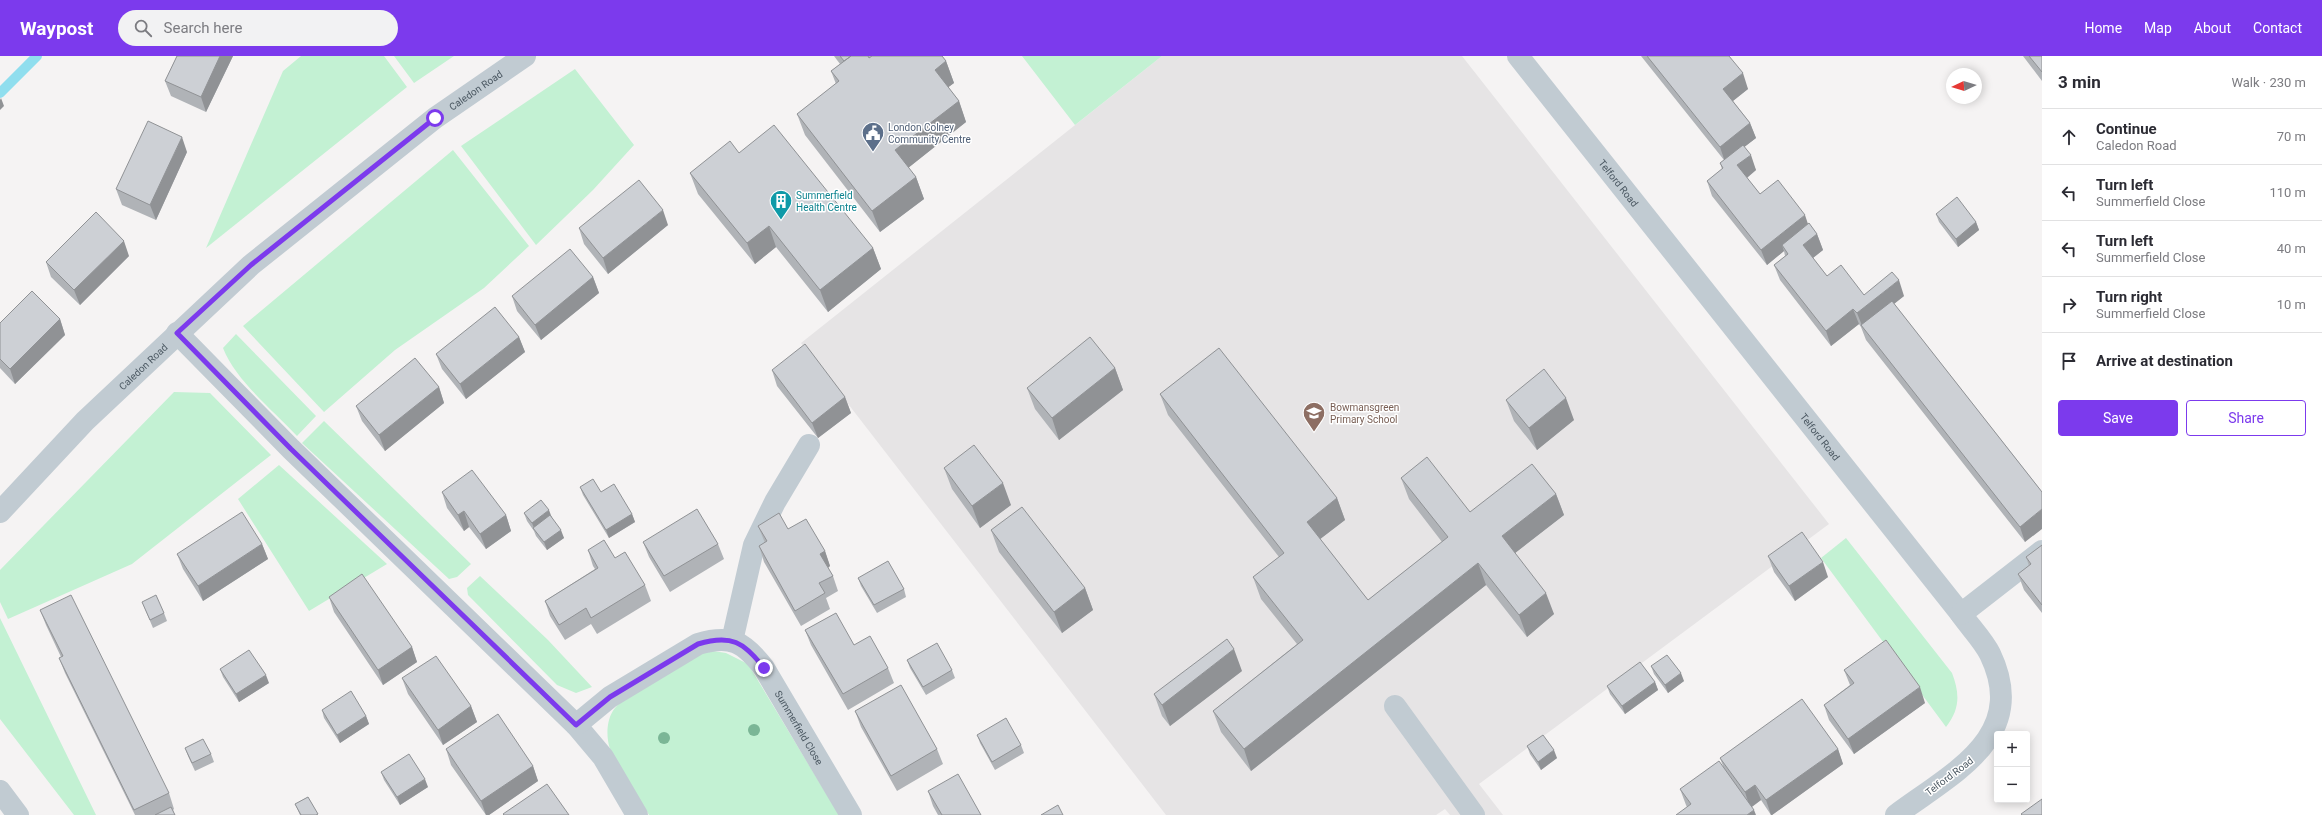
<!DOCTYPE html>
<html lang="en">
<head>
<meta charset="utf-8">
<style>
  :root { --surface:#fff; --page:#f2f2f3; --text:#2b2b33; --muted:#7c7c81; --line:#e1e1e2; --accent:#7c3aed }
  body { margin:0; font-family:Roboto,sans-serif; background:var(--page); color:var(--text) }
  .controls { position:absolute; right:12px; bottom:12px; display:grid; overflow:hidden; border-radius:4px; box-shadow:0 2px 10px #0003 }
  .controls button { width:36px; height:36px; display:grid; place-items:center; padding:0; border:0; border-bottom:1px solid var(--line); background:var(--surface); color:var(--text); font:20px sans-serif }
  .compass { position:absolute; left:1946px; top:12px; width:36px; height:36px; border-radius:50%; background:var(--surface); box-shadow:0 2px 10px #0003; rotate:266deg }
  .stop { position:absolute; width:12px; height:12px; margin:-9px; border:3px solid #7c3aed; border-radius:50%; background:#fff }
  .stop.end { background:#7c3aed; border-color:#fff; box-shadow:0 1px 4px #0008 }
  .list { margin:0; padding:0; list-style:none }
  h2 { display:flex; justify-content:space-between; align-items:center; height:52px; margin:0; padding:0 16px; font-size:17px }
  h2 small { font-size:13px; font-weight:400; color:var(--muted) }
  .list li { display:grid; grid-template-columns:26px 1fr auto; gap:12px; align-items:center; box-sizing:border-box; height:56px; padding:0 16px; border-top:1px solid var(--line) }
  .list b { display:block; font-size:15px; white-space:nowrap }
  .list p { margin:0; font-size:13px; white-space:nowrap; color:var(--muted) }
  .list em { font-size:13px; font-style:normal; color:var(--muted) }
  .actions { display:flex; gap:8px; padding:12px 16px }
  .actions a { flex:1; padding:9px 0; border:1px solid var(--accent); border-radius:4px; text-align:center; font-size:14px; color:var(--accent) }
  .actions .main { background:var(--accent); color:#fff }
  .icon { flex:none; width:22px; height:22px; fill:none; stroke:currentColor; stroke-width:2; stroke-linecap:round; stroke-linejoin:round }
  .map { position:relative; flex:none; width:2042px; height:759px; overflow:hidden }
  header { display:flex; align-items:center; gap:24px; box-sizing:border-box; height:56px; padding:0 20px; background:var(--accent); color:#fff }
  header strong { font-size:19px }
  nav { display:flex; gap:22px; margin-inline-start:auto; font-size:14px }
  .search { width:280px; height:36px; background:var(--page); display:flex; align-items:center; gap:10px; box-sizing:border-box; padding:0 14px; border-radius:22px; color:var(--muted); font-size:15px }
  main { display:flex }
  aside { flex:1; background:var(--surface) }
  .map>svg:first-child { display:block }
  .education { fill:#e6e4e5 }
  .green { fill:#c3f1d3 }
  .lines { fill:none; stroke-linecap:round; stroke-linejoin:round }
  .stream { stroke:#90deee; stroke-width:10 }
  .minor { stroke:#c1cbd2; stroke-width:22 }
  .tree { fill:#7bb696 }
  .wall { fill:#b0b3b7 }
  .shaded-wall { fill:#909295 }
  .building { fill:#cdd0d5; stroke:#909295 }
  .route { stroke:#7c3aed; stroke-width:5 }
  .labels { text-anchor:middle; stroke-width:3; stroke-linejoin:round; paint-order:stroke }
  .street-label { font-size:10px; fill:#4a5761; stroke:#fff }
  .service-label { font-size:10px; fill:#4e5e75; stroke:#fff; text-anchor:start }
  .culture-label { font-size:10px; fill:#0d838f; stroke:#fff; text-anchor:start }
  .education-label { font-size:10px; fill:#785e54; stroke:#fff; text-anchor:start }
</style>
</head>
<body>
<header>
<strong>Waypost</strong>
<div class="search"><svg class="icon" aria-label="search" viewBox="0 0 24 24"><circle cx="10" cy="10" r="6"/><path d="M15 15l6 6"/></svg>Search here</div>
<nav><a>Home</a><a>Map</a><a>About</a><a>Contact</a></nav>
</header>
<main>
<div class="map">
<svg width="2042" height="759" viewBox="0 0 2042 759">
  <rect width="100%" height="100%" fill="#f5f3f3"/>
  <!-- education -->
  <path class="education" d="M1162,0H1462L1829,468L1479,728L1503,759H1450L1445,753L1436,759H1166L801,287Z"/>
  <!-- green -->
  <path class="green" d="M301,0H384L407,31L206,192L283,15Z
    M394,0H454L414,27Z
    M1022,0H1162L1075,69Z
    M575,13L634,89L593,134L536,189L461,90Z
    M453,94L529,190L484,232L395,294L324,356L243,270Z
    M236,278L316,360L297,380C273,354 236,325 223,292Z
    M174,336L210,337L271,399L132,508L8,563L0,546V514Z
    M324,365L471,508L457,521L449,523L302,387Z
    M279,409L387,508L309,555L238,443Z
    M1846,482L1952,617C1960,638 1960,653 1946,671L1821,502Z
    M480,520L548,584L592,631L576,637L557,629L468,539L467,532Z
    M0,562L96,759H74L0,663Z
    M713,595L726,597L748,608L839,759H649L610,693C606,681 606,663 615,652C629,635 682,609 703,596Z"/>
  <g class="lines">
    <!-- stream -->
    <path class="stream" d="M0,37L37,0"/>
    <!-- minor -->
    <g class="minor">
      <path id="s1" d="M1518,0L1961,558C1970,571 1983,584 1990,598C2030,681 1952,717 1896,759"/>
      <path d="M177,277L291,393L576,669L603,701L637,759"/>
      <path id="s2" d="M0,456L85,365L251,209L435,62L525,0"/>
      <path d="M1961,558L2042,495"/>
      <path d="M732,585L754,489L775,446L809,389"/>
      <path d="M1395,650L1474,759"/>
      <path id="s3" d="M576,669L610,641L698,588C731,578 744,586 764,612L851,759"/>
      <path d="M0,735L18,759"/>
    </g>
  </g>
  <!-- trees -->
  <g class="tree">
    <circle cx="754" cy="674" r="6"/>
    <circle cx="664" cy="682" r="6"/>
  </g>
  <!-- wall -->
  <path class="wall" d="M177,0H233L206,56L171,40L165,25Z
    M834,0H942L946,5L954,27L948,31L959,45L966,66L908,112L916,121L924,143L880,176L805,79L797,58L836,28L831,15L840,8Z
    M1641,0H1729L1748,33L1733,45L1750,67L1756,82L1744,91L1756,114L1747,122L1760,138L1808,168L1817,178L1823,194L1813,202L1827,220L1864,239L1904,240L1894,248L2042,436L2025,486L1866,284L1861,271L1859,268L1831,290L1780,224L1774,209L1785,200L1784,195L1767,209L1712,140L1707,125L1722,113L1720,107L1724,104Z
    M2023,0H2042V25Z
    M187,96L156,164L122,149L116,133Z
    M739,97L873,192L881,213L828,256L776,191L755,208L698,138L690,117Z
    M1936,158L1976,166L1979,174L1958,191L1939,166Z
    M668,169L608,218L584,188L579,172Z
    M129,200L80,249L51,221L46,206Z
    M593,221L599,237L541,284L517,255L512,240Z
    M60,263L65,279L15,328L0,312V267Z
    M519,281L525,296L466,343L442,313L436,298Z
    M1115,312L1123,334L1059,384L1035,353L1027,332Z
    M772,314L845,341L851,357L818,382L777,330Z
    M439,331L444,347L385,395L362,365L356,350Z
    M1160,338L1337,442L1345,464L1320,483L1368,544L1442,486L1409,443L1401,422L1470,456L1556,438L1564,459L1515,497L1554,558L1527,581L1486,529L1251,715L1221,676L1213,655L1297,588L1261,543L1253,521L1279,501L1168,359Z
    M1506,344L1574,364L1537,394L1514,365Z
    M944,412L1011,449L980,472L952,433Z
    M580,431L601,436L632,458L635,466L609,482L583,439Z
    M442,436L506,459L511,475L486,493L469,471L464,475L447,452Z
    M524,457L551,460L564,482L547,494L536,480L534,475L527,465Z
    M758,470L788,473L825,495L830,510L828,512L833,520L838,535L826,542L830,553L801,570L764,506L759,490L765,487Z
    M991,474L1085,532L1093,554L1062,577L999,496Z
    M643,486L718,488L724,503L670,536L649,501Z
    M262,488L268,503L203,545L183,513L177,498Z
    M2042,489V557L2024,534L2018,518L2029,510L2026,501Z
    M588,494L615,502L645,529L651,545L597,578L591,568L565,584L550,560L545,545L595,513L593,510Z
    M1768,500L1828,521L1795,545L1774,516Z
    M858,522L904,533L906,541L877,557L861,530Z
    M329,541L412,591L417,606L383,629L334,556Z
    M142,546L164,557L167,565L153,572Z
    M40,554L169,737L174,753L173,754L175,759H135L65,617L59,602L61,601L46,569Z
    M805,574L854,589L888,612L894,627L848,654L811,589Z
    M907,604L952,614L955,622L926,639L910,612Z
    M1651,610L1684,625L1668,637L1654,618Z
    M220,613L269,627L239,646L223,621Z
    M1844,614L1925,647L1854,698L1829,664L1824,649L1850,629Z
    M1242,615L1170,670L1162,660L1154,638Z
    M402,622L471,650L477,666L443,689L408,638Z
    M1655,626L1658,634L1625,658L1610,638L1607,630Z
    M322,654L366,660L369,668L340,687L324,662Z
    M855,655L937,693L943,708L897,735L861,671Z
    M977,679L1021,689L1024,697L995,714L980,687Z
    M1527,690L1557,702L1541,714L1530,698Z
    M185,692L211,698L214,706L195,715L188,700Z
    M446,693L533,710L538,725L489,759H486L451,709Z
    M1838,693L1843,708L1772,759H1771L1761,744L1752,751H1687L1686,749L1680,733L1723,710L1720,702Z
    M381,716L428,731L400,749L384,724Z
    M928,735L981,759H938L933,750Z
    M308,741L318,759H300L295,748Z"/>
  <!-- shaded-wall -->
  <path class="shaded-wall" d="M220,0H233L206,56L201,41Z
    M946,5L954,27L942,36L935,14Z
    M1743,17L1748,33L1729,48L1723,33Z
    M1,42L4,50L0,54V44Z
    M959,45L966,66L903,116L895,94Z
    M1750,67L1756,82L1725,106L1720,91Z
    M182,81L187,96L156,164L150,149Z
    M1751,99L1756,114L1743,125L1737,109Z
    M916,121L924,143L880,176L872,155Z
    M663,154L668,169L608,218L603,202Z
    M1805,159L1810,174L1782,189L1784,195L1767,209L1761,194Z
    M1976,166L1979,174L1958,191L1956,183Z
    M769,170L776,191L755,208L747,187Z
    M1817,178L1823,194L1809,205L1803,189Z
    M124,185L129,200L80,249L74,234Z
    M873,192L881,213L828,256L820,234Z
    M593,221L599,237L541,284L535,269Z
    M1899,224L1904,240L1863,272L1857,257Z
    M1853,253L1859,268L1831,290L1826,275Z
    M60,263L65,279L15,328L10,313Z
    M519,281L525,296L466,343L460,328Z
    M1115,312L1123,334L1059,384L1052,362Z
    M439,331L444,347L385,395L379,379Z
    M845,341L851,357L818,382L812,367Z
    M1566,342L1574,364L1537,394L1529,372Z
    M1003,427L1011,449L980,472L972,450Z
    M1556,438L1564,459L1510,501L1502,480Z
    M1337,442L1345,464L1315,487L1307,466Z
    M2042,453V473L2025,486L2020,471Z
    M549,454L552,462L534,472L532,467Z
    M464,455L469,471L464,475L458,459Z
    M632,458L635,466L609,482L606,474Z
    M506,459L511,475L486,493L480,478Z
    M561,474L564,482L547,494L544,486Z
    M262,488L268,503L203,545L198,530Z
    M825,495L830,510L826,513L820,498Z
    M1823,506L1828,521L1795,545L1789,530Z
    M1478,507L1486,529L1251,715L1244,693Z
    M1085,532L1093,554L1062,577L1054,556Z
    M1546,537L1554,558L1527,581L1519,559Z
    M412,591L417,606L383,629L378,614Z
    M1234,593L1242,615L1170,670L1162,649Z
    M1681,617L1684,625L1668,637L1665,629Z
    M266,619L269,627L239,646L236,638Z
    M1655,626L1658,634L1625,658L1622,650Z
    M1920,631L1925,647L1854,698L1848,683Z
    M471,650L477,666L443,689L438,674Z
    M366,660L369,668L340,687L337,679Z
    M1838,693L1843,708L1772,759H1771L1766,744Z
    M1554,694L1557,702L1541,714L1538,706Z
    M533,710L538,725L489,759H486L481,745Z
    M425,723L428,731L400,749L397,741Z
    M1755,729L1761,744L1750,752L1745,736Z
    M1754,754L1756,759H1747Z"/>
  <!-- building -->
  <path class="building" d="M177,0H220L201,41L165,25Z
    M840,0H851L844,5Z
    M851,0H868L869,2L872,0H942L946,5L935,14L959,45L895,94L916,121L872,155L797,58L839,25L831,15Z
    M1647,0H1729L1743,17L1723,33L1750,67L1720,91Z
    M2029,0H2042V16Z
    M148,65L182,81L150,149L116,133Z
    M774,69L873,192L820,234L769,170L747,187L690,117L730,85L739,97Z
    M1743,89L1751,99L1737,109L1760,138L1778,124L1805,159L1761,194L1707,125L1723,112L1720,107Z
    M639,124L663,154L603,202L579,172Z
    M1957,141L1976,166L1956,183L1936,158Z
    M96,156L124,185L74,234L46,206Z
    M1809,167L1817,178L1803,189L1827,220L1841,209L1864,239L1892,216L1899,224L1857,257L1853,253L1826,275L1774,209L1788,198L1782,189Z
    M570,193L593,221L535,269L512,240Z
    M32,235L60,263L10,313L0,303V267Z
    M1892,245L2042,436V453L2020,471L1861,269Z
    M495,251L519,281L460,328L436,298Z
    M1090,281L1115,312L1052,362L1027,332Z
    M805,288L845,341L812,367L772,314Z
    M1219,292L1337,442L1307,466L1368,544L1448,481L1401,422L1427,401L1470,456L1532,408L1556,438L1502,480L1546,537L1519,559L1478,507L1244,693L1213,655L1303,584L1253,521L1284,497L1160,338Z
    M415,302L439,331L379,379L356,350Z
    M1544,313L1566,342L1529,372L1506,344Z
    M974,389L1003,427L972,450L944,412Z
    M472,414L506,459L480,478L464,455L458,459L442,436Z
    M593,423L601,436L614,428L632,458L606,474L580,431Z
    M541,444L549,454L532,467L524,457Z
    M1022,451L1085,532L1054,556L991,474Z
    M697,453L718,488L664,520L643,486Z
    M242,456L262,488L198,530L177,498Z
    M779,457L788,473L806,463L825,495L820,498L833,520L819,527L825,537L795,555L759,490L767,485L758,470Z
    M550,459L561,474L544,486L533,472Z
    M1802,476L1823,506L1789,530L1768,500Z
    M604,484L615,502L625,496L645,529L591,562L586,552L559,569L545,545L598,512L588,494Z
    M2042,489V549L2018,518L2031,508L2026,501Z
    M888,505L904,533L874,549L858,522Z
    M362,518L412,591L378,614L329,541Z
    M71,539L169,737L134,754L59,602L63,600L40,554Z
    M156,539L164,557L150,564L142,546Z
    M836,557L854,589L870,580L888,612L843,638L805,574Z
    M1227,583L1234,593L1162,649L1154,638Z
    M1886,584L1920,631L1848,683L1824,649L1854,627L1844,614Z
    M937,587L952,614L923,631L907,604Z
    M249,594L266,619L236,638L220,613Z
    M1667,599L1681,617L1665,629L1651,610Z
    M436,600L471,650L438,674L402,622Z
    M1640,606L1655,626L1622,650L1607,630Z
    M901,629L937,693L891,720L855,655Z
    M351,635L366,660L337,679L322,654Z
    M1802,643L1838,693L1766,744L1755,729L1745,736L1720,702Z
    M498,658L533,710L481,745L446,693Z
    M1006,662L1021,689L992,706L977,679Z
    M1543,679L1554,694L1538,706L1527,690Z
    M203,683L211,698L192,707L185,692Z
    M409,698L425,723L397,741L381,716Z
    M1719,705L1754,754L1747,759H1676L1691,748L1680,733Z
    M958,718L981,759H942L928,735Z
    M547,728L569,759H504L503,758Z
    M308,741L318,758L316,759H301L295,748Z
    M2042,743V759H2022L2021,758Z
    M1058,749L1063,759H1041Z
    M171,751L175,759H155Z"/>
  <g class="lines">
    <!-- route -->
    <path class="route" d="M435,62L251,209L177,277L291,393L576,669L610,641L698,588C731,578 744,586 764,612"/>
  </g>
  <!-- icons -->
  <defs>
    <g id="civic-pin" transform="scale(1.15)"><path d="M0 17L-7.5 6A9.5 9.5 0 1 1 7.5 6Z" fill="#5c6f8a" stroke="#fff"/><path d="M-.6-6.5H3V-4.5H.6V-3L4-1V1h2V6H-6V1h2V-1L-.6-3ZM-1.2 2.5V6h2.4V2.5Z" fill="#fff"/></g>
    <g id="building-pin" transform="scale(1.15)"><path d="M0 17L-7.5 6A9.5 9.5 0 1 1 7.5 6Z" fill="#0f9aa8" stroke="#fff"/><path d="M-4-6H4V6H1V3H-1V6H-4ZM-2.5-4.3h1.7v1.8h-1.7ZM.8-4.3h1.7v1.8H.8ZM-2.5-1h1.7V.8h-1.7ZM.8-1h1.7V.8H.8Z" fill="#fff"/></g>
    <g id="school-pin" transform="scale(1.15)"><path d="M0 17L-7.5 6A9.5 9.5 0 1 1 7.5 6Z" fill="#8d6e63" stroke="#fff"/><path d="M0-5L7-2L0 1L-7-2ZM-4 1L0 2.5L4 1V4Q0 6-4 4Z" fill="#fff"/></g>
  </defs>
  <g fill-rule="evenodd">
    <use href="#civic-pin" x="873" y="77"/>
    <use href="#building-pin" x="781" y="145"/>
    <use href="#school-pin" x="1314" y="357"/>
  </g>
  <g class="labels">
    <!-- street labels -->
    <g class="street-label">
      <text dy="4" stroke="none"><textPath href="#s2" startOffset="637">Caledon Road</textPath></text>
      <text dy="4" stroke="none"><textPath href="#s1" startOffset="162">Telford Road</textPath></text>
      <text dy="4" stroke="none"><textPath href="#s2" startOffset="204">Caledon Road</textPath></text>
      <text dy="4" stroke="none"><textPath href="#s1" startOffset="486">Telford Road</textPath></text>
      <text dy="4" stroke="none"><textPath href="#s3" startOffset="293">Summerfield Close</textPath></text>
      <text transform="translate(1949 720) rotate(-37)" y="4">Telford Road</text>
    </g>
    <!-- service labels -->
    <g class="service-label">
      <text x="888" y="75">London Colney<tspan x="888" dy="12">Community Centre</tspan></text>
    </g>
    <!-- culture labels -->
    <g class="culture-label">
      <text x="796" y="143">Summerfield<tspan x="796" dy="12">Health Centre</tspan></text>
    </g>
    <!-- education labels -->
    <g class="education-label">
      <text x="1330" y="355">Bowmansgreen<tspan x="1330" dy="12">Primary School</tspan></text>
    </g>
  </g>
</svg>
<div class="controls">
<button>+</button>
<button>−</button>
</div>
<svg class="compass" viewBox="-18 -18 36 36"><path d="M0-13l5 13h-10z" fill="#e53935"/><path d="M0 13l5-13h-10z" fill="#7c7c81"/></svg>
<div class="stop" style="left:435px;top:62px"></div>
<div class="stop end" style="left:764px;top:612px"></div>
</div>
<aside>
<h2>3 min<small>Walk · 230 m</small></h2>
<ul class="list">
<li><svg class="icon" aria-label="ahead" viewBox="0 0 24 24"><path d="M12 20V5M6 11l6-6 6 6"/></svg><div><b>Continue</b><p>Caledon Road</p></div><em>70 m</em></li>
<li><svg class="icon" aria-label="left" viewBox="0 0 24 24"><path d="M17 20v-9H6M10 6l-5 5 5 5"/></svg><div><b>Turn left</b><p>Summerfield Close</p></div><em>110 m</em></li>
<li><svg class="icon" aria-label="left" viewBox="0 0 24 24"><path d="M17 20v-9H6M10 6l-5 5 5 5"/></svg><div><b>Turn left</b><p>Summerfield Close</p></div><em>40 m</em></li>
<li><svg class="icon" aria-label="right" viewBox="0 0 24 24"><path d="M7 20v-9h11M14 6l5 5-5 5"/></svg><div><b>Turn right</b><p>Summerfield Close</p></div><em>10 m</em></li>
<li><svg class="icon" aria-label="arrive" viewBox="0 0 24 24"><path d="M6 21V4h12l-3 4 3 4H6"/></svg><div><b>Arrive at destination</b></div></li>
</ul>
<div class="actions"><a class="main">Save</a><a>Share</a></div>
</aside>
</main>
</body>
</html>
